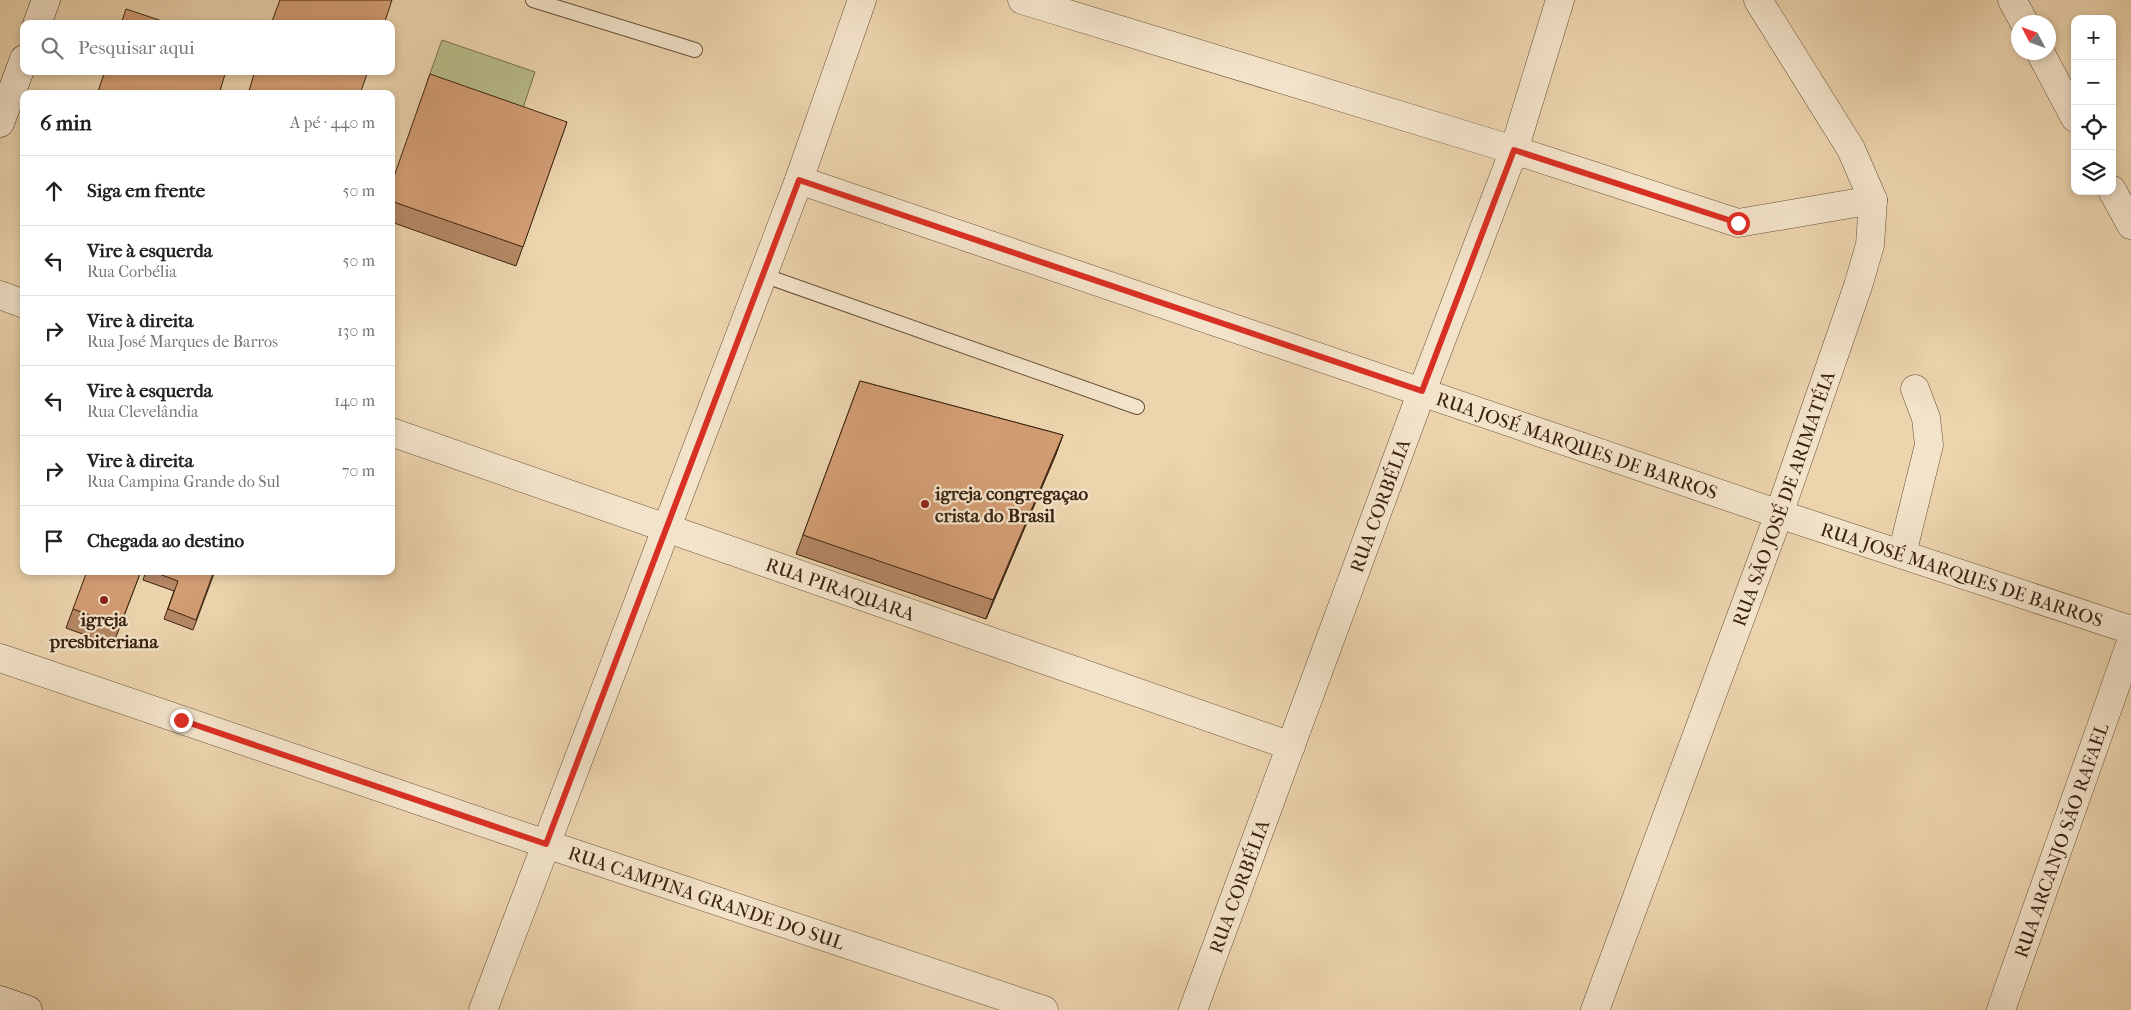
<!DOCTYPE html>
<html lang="pt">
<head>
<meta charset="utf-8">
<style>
  :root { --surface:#fff; --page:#f6f6f6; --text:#222; --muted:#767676; --line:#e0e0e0 }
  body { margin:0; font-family:"IM FELL French Canon",serif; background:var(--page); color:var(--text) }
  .controls { position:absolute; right:15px; top:15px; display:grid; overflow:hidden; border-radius:10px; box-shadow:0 2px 8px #0003 }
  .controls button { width:45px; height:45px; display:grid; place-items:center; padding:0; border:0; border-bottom:1px solid var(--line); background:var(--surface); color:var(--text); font:25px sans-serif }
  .compass { position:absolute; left:2011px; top:15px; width:45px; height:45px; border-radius:50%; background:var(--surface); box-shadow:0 2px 8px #0003; rotate:311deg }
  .stop { position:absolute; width:15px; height:15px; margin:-11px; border:4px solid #d93025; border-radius:50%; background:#fff }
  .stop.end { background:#d93025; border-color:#fff; box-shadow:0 1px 5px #0008 }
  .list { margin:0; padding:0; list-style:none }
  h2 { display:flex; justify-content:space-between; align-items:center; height:65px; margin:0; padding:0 20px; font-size:21px }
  h2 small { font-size:16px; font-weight:400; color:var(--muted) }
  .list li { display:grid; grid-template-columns:32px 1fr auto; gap:15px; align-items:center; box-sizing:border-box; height:70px; padding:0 20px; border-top:1px solid var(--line) }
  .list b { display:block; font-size:19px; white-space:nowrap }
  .list p { margin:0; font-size:16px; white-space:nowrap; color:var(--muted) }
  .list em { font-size:16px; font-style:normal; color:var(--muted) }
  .icon { flex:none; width:28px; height:28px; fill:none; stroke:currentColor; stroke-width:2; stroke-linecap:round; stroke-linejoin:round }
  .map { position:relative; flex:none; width:2131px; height:1010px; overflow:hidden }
  .search { position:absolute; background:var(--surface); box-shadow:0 2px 8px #0003; left:20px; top:20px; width:375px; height:55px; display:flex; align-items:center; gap:12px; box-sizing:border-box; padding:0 18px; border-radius:10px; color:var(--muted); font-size:19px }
  .panel { position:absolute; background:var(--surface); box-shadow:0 2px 8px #0003; left:20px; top:90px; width:375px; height:485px; border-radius:10px }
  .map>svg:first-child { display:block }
  .green { fill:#b8bd8a; stroke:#7a704e }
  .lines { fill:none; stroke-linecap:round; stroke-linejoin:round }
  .lane-casing { stroke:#675038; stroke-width:16 }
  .street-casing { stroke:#675038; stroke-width:29 }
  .secondary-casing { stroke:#3b2411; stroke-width:29 }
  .lane { stroke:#f3e3ca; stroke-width:14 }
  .street { stroke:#f3e3ca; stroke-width:28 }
  .secondary { stroke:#f3e3ca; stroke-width:28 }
  .wall { fill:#b58764; stroke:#3b2411 }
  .shaded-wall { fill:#946e51; stroke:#3b2411 }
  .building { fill:#d39d74; stroke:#3b2411 }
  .route { stroke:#d93025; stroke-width:6 }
  .poi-dot { fill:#8f2418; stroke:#f3e3ca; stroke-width:2 }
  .labels { text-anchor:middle; stroke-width:4.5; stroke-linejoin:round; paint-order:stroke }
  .street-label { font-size:19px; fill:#3b2411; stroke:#f3e3ca }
  .poi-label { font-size:19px; font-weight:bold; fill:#3b2411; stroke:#f3e3ca; text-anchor:start }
</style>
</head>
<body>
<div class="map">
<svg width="2131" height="1010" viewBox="0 0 2131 1010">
  <rect width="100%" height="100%" fill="#ecd4ad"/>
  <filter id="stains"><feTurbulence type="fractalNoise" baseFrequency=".004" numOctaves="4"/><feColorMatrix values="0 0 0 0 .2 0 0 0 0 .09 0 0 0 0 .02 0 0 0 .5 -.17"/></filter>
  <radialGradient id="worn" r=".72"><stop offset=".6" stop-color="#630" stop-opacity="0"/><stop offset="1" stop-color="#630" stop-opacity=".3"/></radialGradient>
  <!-- green -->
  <path class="green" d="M442,40L535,72L520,117L426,85Z"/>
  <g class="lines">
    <!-- lane casing -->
    <g class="lane-casing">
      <path id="lane" d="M533,0L695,50
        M763,275L1137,407"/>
    </g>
    <!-- street casing -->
    <g class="street-casing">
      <g id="street">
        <path d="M1022,0L1514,150L1738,223L1873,200"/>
        <path d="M2012,0L2024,22"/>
        <path d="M2040,52L2075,118"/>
        <path id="s1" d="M799,180L1779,514L2131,630"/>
        <path d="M2112,190L2131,225"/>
        <path d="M0,295L24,304"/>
        <path id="s2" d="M391,432L1291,746"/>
        <path d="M1902,554L1929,445L1926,418L1915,389"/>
        <path id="s3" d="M0,658L546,844L1044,1010"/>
        <path d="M483,1010L799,180L862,0"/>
        <path id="s4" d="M1193,1010L1422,391L1514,150L1560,0"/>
        <path id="s5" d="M1595,1010L1779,514L1858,286L1870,245L1873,200L1851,149L1758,0"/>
        <path id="s6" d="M2001,1010L2131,642"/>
      </g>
    </g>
    <!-- secondary casing -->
    <g class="secondary-casing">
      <path id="secondary" d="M37,24L46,0
        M0,123L24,59
        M0,1000L28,1010"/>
    </g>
    <!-- lane -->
    <use href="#lane" class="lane"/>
    <!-- street -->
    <use href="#street" class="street"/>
    <!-- secondary -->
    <use href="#secondary" class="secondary"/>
  </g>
  <!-- wall -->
  <path class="wall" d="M567,122L516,266L391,222V185Z
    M860,381L1063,435L1056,454L986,619L796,554Z
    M141,571L113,645L66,628L73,609Z
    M146,571H215L193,630L164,619L174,591L143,580Z"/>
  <!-- shaded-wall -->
  <path class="shaded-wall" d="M1063,435L1056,454L986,619L993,600Z"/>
  <!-- building -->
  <path class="building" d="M280,0H392L384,24H271Z
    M126,9L171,24H121Z
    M105,71H226L219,94H97Z
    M255,71H368L360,94H248Z
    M430,74L567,122L523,247L391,201V185Z
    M860,381L1063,435L993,600L803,535Z
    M87,571H141L120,626L73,609Z
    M151,571H214L196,620L168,609L178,581Z"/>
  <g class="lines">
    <!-- route -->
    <path class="route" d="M181,720L546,844L799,180L1422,391L1514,150L1738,223"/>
  </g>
  <!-- markers -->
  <g class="poi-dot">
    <circle cx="925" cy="504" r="5"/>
    <circle cx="104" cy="600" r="5"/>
  </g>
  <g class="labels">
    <!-- street labels -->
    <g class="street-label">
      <text dy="7" stroke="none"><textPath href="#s1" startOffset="822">RUA JOSÉ MARQUES DE BARROS</textPath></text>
      <text dy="7" stroke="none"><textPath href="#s5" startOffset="545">RUA SÃO JOSÉ DE ARIMATÉIA</textPath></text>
      <text dy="7" stroke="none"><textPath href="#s4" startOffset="538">RUA CORBÉLIA</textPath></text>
      <text dy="7" stroke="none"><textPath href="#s1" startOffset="1228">RUA JOSÉ MARQUES DE BARROS</textPath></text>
      <text dy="7" stroke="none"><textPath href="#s2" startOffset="476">RUA PIRAQUARA</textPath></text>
      <text dy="7" stroke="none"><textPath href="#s6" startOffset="180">RUA ARCANJO SÃO RAFAEL</textPath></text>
      <text dy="7" stroke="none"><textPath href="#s4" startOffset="132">RUA CORBÉLIA</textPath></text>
      <text dy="7" stroke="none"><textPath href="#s3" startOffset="746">RUA CAMPINA GRANDE DO SUL</textPath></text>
    </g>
    <!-- poi labels -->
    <g class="poi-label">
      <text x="935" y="500">igreja congregaçao<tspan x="935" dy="22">crista do Brasil</tspan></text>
      <text x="104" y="626" text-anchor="middle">igreja<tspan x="104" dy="22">presbiteriana</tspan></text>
    </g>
  </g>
  <rect width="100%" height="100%" filter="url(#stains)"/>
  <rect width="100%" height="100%" fill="url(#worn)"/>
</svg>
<div class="controls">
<button>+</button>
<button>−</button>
<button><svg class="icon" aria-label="locate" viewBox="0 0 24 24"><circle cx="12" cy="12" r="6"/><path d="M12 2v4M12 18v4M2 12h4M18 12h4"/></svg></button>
<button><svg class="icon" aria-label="layers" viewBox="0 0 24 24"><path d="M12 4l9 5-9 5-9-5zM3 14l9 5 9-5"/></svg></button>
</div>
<svg class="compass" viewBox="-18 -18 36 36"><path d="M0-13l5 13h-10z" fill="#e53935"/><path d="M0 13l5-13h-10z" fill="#767676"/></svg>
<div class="stop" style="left:1738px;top:223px"></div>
<div class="stop end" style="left:181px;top:720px"></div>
<div class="search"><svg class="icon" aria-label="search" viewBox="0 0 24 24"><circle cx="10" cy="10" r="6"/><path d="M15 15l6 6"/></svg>Pesquisar aqui</div>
<section class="panel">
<h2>6 min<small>A pé · 440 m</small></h2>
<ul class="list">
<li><svg class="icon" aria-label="ahead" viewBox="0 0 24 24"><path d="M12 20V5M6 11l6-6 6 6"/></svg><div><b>Siga em frente</b></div><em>50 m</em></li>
<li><svg class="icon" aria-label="left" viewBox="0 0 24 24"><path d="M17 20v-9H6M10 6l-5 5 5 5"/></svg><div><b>Vire à esquerda</b><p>Rua Corbélia</p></div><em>50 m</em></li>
<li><svg class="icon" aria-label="right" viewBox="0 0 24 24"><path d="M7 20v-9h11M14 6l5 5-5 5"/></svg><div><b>Vire à direita</b><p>Rua José Marques de Barros</p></div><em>130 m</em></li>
<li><svg class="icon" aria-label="left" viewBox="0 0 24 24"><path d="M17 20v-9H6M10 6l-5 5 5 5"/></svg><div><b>Vire à esquerda</b><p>Rua Clevelândia</p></div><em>140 m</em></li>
<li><svg class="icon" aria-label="right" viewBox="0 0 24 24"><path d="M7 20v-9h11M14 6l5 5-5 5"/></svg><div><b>Vire à direita</b><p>Rua Campina Grande do Sul</p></div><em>70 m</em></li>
<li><svg class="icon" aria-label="arrive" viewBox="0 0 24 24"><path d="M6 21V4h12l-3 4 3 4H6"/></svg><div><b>Chegada ao destino</b></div></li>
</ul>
</section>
</div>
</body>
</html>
